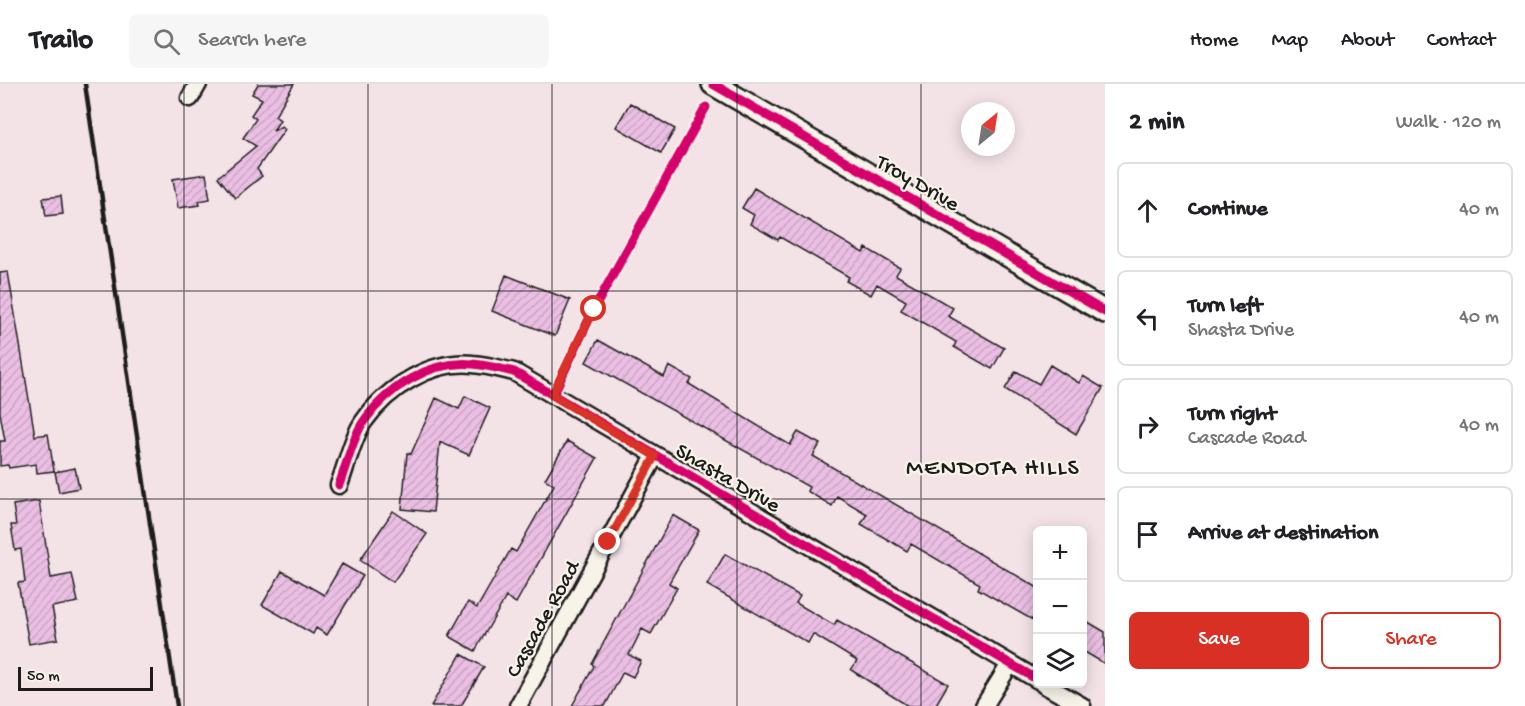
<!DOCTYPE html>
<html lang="en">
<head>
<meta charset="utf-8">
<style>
  :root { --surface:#fff; --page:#f6f6f6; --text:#202124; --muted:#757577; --line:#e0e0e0; --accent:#d93025 }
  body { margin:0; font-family:"Gochi Hand",sans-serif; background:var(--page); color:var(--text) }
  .controls { position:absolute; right:18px; bottom:18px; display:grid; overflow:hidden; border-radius:9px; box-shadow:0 3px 15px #0003 }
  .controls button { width:54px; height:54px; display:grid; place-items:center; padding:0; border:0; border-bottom:2px solid var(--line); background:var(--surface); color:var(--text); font:30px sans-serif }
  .compass { position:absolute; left:961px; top:18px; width:54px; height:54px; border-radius:50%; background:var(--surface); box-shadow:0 3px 15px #0003; rotate:30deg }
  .scale { position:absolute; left:18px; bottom:15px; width:135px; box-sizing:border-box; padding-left:6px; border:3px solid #1c1c1c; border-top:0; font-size:16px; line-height:21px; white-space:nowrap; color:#1c1c1c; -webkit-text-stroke:4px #f7f3e8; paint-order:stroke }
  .stop { position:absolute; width:18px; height:18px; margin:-14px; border:4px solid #d93025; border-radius:50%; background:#fff }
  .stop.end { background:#d93025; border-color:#fff; box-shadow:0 2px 6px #0008 }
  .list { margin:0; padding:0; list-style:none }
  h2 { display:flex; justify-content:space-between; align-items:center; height:78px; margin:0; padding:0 24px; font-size:26px }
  h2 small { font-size:20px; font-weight:400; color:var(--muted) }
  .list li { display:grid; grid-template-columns:39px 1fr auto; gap:18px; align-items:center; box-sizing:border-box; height:96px; margin:0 12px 12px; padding:0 12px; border:2px solid var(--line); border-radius:9px }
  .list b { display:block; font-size:22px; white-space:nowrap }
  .list p { margin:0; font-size:20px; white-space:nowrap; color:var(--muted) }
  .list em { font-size:20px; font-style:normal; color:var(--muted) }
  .actions { display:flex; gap:12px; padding:18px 24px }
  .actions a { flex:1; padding:14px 0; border:2px solid var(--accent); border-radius:9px; text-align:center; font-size:21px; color:var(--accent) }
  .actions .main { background:var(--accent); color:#fff }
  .icon { flex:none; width:33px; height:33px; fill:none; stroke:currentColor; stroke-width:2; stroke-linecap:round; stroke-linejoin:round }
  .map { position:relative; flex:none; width:1105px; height:622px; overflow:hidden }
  header { display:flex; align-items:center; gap:36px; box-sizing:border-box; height:84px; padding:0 30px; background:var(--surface); border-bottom:2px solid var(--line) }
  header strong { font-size:28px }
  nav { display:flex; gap:33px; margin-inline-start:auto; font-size:21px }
  .search { width:420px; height:54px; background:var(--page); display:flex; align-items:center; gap:15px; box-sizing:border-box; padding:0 21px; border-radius:9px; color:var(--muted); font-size:22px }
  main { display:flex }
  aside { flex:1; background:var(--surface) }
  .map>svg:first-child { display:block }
  .building { fill:url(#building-hatch); stroke:#1c1c1c; stroke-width:1.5 }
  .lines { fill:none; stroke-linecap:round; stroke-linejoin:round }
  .minor-casing { stroke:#1c1c1c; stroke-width:21 }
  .tertiary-casing { stroke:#1c1c1c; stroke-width:26 }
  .minor { stroke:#f7f3e8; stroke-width:16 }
  .tertiary { stroke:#f7f3e8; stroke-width:21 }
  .rail { stroke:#1c1c1c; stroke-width:4.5 }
  .cycleway-casing { stroke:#f7f3e8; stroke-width:13 }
  .cycleway { stroke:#d6006c; stroke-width:9 }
  .route { stroke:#d93025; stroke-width:8 }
  .grid { fill:none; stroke:#1c1c1c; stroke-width:1.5; stroke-opacity:0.55 }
  .labels { text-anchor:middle; stroke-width:4.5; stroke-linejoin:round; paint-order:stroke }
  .street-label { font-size:22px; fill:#1c1c1c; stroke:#f7f3e8 }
  .neighbourhood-label { font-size:24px; letter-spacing:1.5px; fill:#1c1c1c; stroke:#f7f3e8 }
</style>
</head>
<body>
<header>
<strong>Trailo</strong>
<div class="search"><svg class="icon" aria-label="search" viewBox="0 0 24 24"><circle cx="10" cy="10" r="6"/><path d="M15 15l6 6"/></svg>Search here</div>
<nav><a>Home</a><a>Map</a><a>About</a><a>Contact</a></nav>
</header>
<main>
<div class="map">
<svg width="1105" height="622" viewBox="0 0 1105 622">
  <defs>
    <pattern id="building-hatch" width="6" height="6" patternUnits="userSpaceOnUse" patternTransform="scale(1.5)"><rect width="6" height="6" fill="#ebbfe4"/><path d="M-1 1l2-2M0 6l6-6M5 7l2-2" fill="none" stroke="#c9a4c3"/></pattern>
  </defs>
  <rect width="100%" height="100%" fill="#f3e3e7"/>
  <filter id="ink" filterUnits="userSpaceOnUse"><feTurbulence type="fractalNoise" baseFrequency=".0167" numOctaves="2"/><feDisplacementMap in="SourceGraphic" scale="12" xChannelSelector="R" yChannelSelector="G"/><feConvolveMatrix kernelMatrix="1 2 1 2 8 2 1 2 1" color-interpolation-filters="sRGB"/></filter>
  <g filter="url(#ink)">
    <!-- building -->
    <path class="building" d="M258,0H294L275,32L280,36L273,47L282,42L285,45L257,85L262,92L235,114L218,93L256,62L243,54L256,35L251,31L262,15L252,10Z
      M630,19L675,45L661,69L616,43Z
      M206,90L210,115L199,117L200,121L178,124L173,95Z
      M754,104L863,169L866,164L900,184L896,191L953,224L948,232L1004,264L992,285L954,263L956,258L901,226L906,217L877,200L871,211L846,197L849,193L780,153L778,156L750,140L754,131L742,124Z
      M61,112L63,130L46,132L43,114Z
      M8,188L35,352L48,350L54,387L37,389L36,380L9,384L8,381L0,382V357H5L0,329V189Z
      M506,191L570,216L555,252L492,227Z
      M598,256L664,293L669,282L692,295L689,300L790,361L798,348L820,360L813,372L1038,504V539L978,505L980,500L911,460L907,467L861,440L867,430L837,412L832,422L807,407L809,403L586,278Z
      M1050,281L1079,299L1083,292L1103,304L1076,350L1005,305L1016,287L1039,300Z
      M465,312L490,324L469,371L440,358L433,428L402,425L407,369L411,370L436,314L459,325Z
      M567,357L597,374L516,519L506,513L475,567L449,552L468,518L477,524L511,465L516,468L554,401L545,395Z
      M75,384L79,404L59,408L55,388Z
      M39,417L51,494L72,490L78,518L52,523L58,555L29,560L18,499L25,498L21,465L15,466L11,441H16L13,421Z
      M393,427L427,450L393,498L360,476Z
      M673,431L699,446L669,499L677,504L651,550L642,545L629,571L641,577L633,593L623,588L605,622H572L594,582L592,580Z
      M725,470L800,512L796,519L834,541L837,536L948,600L935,622H908L851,586L857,577L813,550L808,559L707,501Z
      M342,480L363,492L327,551L316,544L313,550L262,521L282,487L324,511Z
      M1083,535L1105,548V580L1083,567Z
      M461,570L484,583L461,622H431Z"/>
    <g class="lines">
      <!-- minor casing -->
      <g class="minor-casing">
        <path id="minor" d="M190,14L198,0
          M339,401C346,383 353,352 364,337C388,303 431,276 473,280C487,281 501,285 514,288L1038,596
          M1043,600L1082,622
          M518,622L655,372
          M984,622L1010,580"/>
      </g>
      <!-- tertiary casing -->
      <g class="tertiary-casing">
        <path id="tertiary" d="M713,0L1105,228"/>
      </g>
      <!-- minor -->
      <use href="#minor" class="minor"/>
      <!-- tertiary -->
      <use href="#tertiary" class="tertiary"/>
      <!-- rail -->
      <path class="rail" d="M85,0L177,622"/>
      <!-- cycleway casing -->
      <g class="cycleway-casing">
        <path id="cycleway" d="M713,0L1105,228
          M553,311L594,225L706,23
          M339,401C346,383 353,352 364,337C388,303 431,276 473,280C487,281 501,285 514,288L1038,596"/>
      </g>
      <!-- cycleway -->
      <use href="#cycleway" class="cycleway"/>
    </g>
  </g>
  <g class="lines" filter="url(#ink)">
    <!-- route -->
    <path class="route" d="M594,225L552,311L655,372L608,458"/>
  </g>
  <!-- grid -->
  <path class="grid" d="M184,0V622M368,0V622M552,0V622M737,0V622M921,0V622M0,207H1105M0,415H1105"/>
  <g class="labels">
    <!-- street labels -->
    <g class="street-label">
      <text transform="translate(919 97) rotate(30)" y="8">Troy Drive</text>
      <text transform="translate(729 392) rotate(30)" y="8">Shasta Drive</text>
      <text transform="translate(541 534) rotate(-61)" y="8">Cascade Road</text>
    </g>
    <!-- neighbourhood labels -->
    <g class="neighbourhood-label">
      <text x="993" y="390">MENDOTA HILLS</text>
    </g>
  </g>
</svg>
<div class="controls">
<button>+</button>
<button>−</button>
<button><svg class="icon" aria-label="layers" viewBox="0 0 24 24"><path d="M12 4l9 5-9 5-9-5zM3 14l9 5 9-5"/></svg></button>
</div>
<svg class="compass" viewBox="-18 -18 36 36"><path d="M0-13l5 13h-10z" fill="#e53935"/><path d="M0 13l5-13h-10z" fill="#757577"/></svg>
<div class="scale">50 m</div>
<div class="stop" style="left:594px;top:225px"></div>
<div class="stop end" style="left:608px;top:458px"></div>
</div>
<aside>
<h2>2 min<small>Walk · 120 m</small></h2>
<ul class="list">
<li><svg class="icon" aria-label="ahead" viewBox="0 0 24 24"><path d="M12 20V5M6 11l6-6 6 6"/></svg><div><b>Continue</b></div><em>40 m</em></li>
<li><svg class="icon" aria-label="left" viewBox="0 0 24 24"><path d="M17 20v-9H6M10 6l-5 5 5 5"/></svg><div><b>Turn left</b><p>Shasta Drive</p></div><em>40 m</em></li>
<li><svg class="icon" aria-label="right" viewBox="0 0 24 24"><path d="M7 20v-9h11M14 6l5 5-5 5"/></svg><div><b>Turn right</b><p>Cascade Road</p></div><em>40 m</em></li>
<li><svg class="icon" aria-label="arrive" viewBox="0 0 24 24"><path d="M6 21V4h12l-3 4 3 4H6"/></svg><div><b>Arrive at destination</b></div></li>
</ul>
<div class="actions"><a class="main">Save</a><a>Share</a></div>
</aside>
</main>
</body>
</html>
